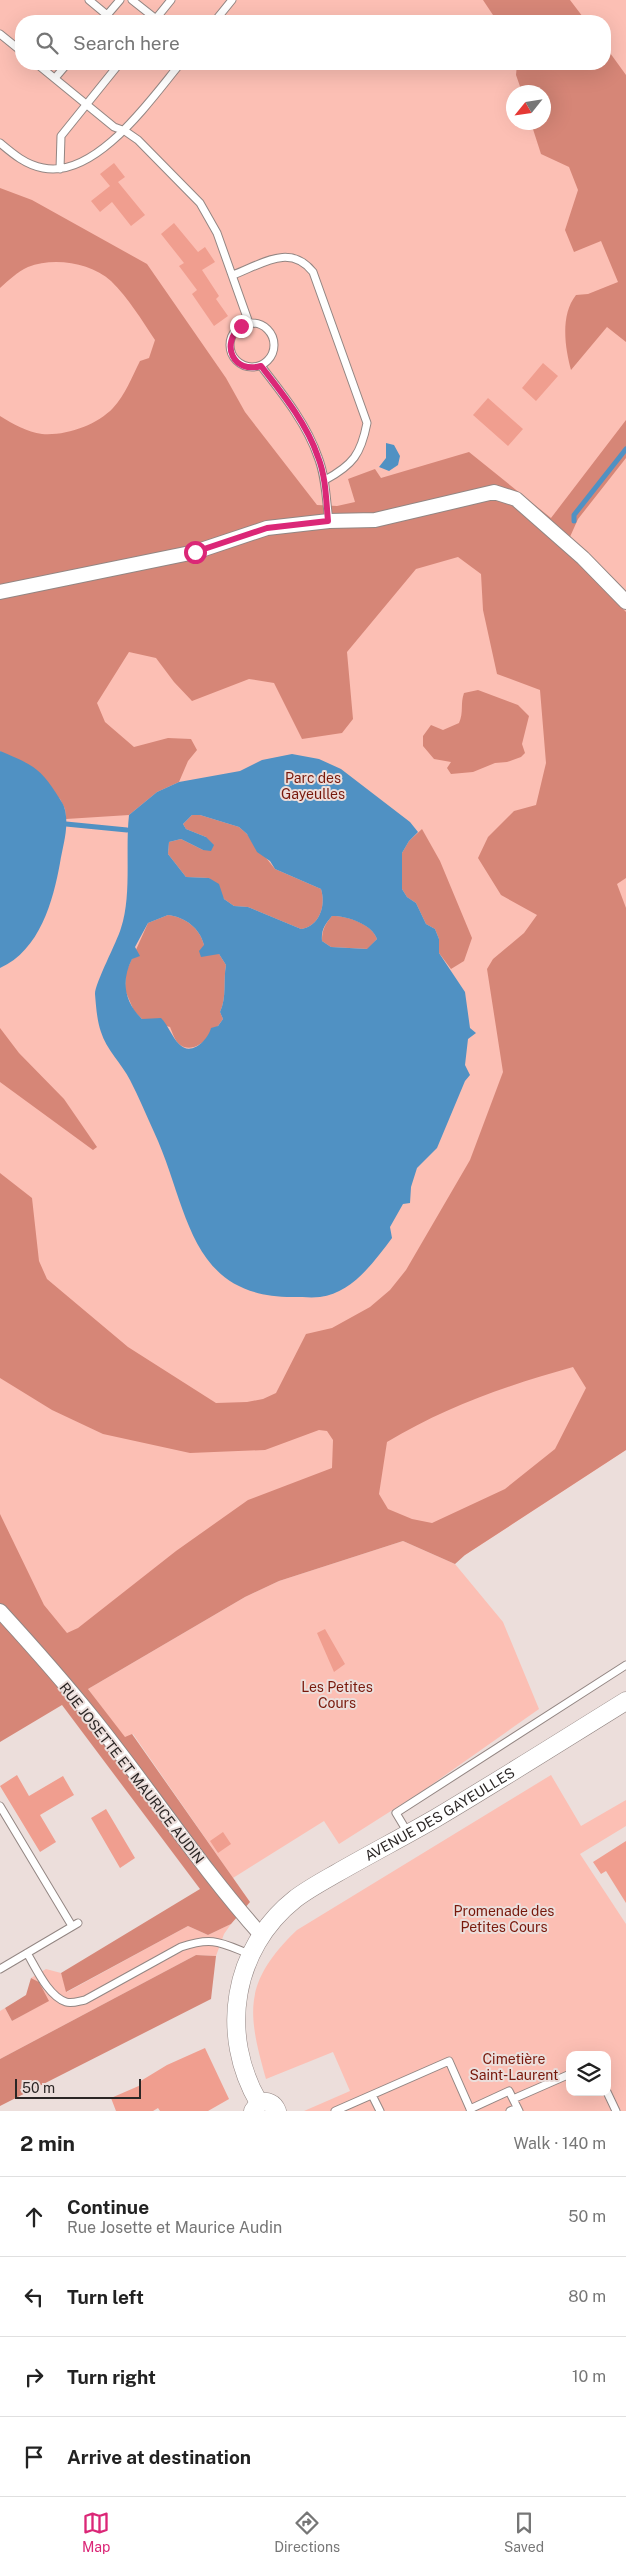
<!DOCTYPE html>
<html lang="en">
<head>
<meta charset="utf-8">
<style>
  :root { --surface:#fff; --page:#f6f6f6; --text:#222; --muted:#767676; --line:#e0e0e0; --accent:#db2777 }
  body { margin:0; font-family:"Public Sans",sans-serif; background:var(--page); color:var(--text) }
  .controls { position:absolute; right:15px; bottom:15px; display:grid; overflow:hidden; border-radius:10px; box-shadow:0 5px 20px #0002 }
  .controls button { width:45px; height:45px; display:grid; place-items:center; padding:0; border:0; border-bottom:1px solid var(--line); background:var(--surface); color:var(--text); font:25px sans-serif }
  .compass { position:absolute; left:506px; top:85px; width:45px; height:45px; border-radius:50%; background:var(--surface); box-shadow:0 5px 20px #0002; rotate:240deg }
  .scale { position:absolute; left:15px; bottom:12px; width:126px; box-sizing:border-box; padding-left:5px; border:2px solid #2b2625; border-top:0; font-size:14px; line-height:18px; white-space:nowrap; color:#2b2625; -webkit-text-stroke:4px #ecdedb; paint-order:stroke }
  .stop { position:absolute; width:15px; height:15px; margin:-11px; border:4px solid #db2777; border-radius:50%; background:#fff }
  .stop.end { background:#db2777; border-color:#fff; box-shadow:0 1px 5px #0008 }
  .list { margin:0; padding:0; list-style:none }
  h2 { display:flex; justify-content:space-between; align-items:center; height:65px; margin:0; padding:0 20px; font-size:21px }
  h2 small { font-size:16px; font-weight:400; color:var(--muted) }
  .list li { display:grid; grid-template-columns:32px 1fr auto; gap:15px; align-items:center; box-sizing:border-box; height:80px; padding:0 20px; border-top:1px solid var(--line) }
  .list b { display:block; font-size:19px; white-space:nowrap }
  .list p { margin:0; font-size:16px; white-space:nowrap; color:var(--muted) }
  .list em { font-size:16px; font-style:normal; color:var(--muted) }
  .icon { flex:none; width:28px; height:28px; fill:none; stroke:currentColor; stroke-width:2; stroke-linecap:round; stroke-linejoin:round }
  .map { position:relative; flex:none; width:626px; height:2111px; overflow:hidden }
  .search { position:absolute; background:var(--surface); box-shadow:0 5px 20px #0002; left:15px; right:15px; top:15px; height:55px; display:flex; align-items:center; gap:12px; box-sizing:border-box; padding:0 18px; border-radius:20px; color:var(--muted); font-size:19px }
  .sheet { height:385px; background:var(--surface) }
  nav { display:flex; justify-content:space-around; align-items:center; box-sizing:border-box; height:70px; border-top:1px solid var(--line); background:var(--surface); font-size:14px; color:var(--muted) }
  nav a { display:grid; justify-items:center; gap:2px }
  nav .on { color:var(--accent) }
  .map>svg:first-child { display:block }
  .green { fill:#fcbfb4; fill-rule:evenodd }
  .forest { fill:#d68677; fill-rule:evenodd }
  .water { fill:#5091c3; fill-rule:evenodd }
  .lines { fill:none; stroke-linecap:round; stroke-linejoin:round }
  .stream { stroke:#5091c3; stroke-width:5 }
  .building { fill:#f09e8f }
  .service-casing { stroke:#938683; stroke-width:9 }
  .minor-casing { stroke:#938683; stroke-width:16 }
  .tertiary-casing { stroke:#938683; stroke-width:19 }
  .service { stroke:#fff; stroke-width:7 }
  .minor { stroke:#fff; stroke-width:14 }
  .tertiary { stroke:#fff; stroke-width:18 }
  .route { stroke:#db2777; stroke-width:6 }
  .labels { text-anchor:middle; stroke-width:4; stroke-linejoin:round; paint-order:stroke }
  .park-label { font-size:14px; fill:#78190c; stroke:#ecdedb }
  .street-label { font-size:14px; fill:#2b2625; stroke:#ecdedb }
</style>
</head>
<body>
<div class="map">
<svg width="626" height="2111" viewBox="0 0 626 2111">
  <rect width="100%" height="100%" fill="#ecdedb"/>
  <!-- green -->
  <path class="green" d="M0,0H626V1450L465,1555L398,1535L241,1589L0,1723ZM21,21H605V64H21ZM514,92H544V122H514Z
    M403,1541L455,1564L503,1622L539,1709L424,1790L339,1844L324,1821L233,1878L133,1734L125,1738L88,1689L245,1597L279,1581Z
    M551,1775L581,1826L626,1800V1826L580,1854L626,1924V2111H304L350,2091L333,2052L266,2079C247,2012 243,1982 297,1930ZM570,2055H607V2092H570Z
    M231,1924L224,1934L216,1956L196,1955L0,2059V2011L5,2008L12,2021L48,2001L39,1982L31,1978L46,1969L61,1973L67,1992L188,1926L208,1935Z"/>
  <!-- forest -->
  <path class="forest" d="M483,0H570L586,21H497Z
    M605,46L626,75V342L607,327L571,370C565,348 560,315 576,295L588,294L618,282L601,241L574,252L565,230L578,190L569,167L541,154L531,123L544,122V92H522L516,75L517,64H605Z
    M0,188L32,200L147,264L226,378L245,412L317,505L337,506L355,502L348,479L375,469L381,478L469,452L551,518L626,420V458L578,519L565,548L626,612V878L617,884L626,908V1450L465,1555L455,1564L403,1541L279,1581L245,1597L88,1689L125,1737L132,1734L250,1902L231,1924L208,1935L188,1926L66,1992L61,1973L200,1889L62,1705L0,1742V1514L44,1605L67,1633L78,1628L176,1551L248,1500L332,1468L333,1440L327,1431L319,1430L265,1450L190,1453L103,1434L52,1410L0,1378V1173L32,1198L39,1261L47,1279L128,1347L216,1403L247,1402L263,1399L276,1393L306,1334L332,1328L370,1307L390,1290L406,1270L470,1160L503,1072L487,969L493,959L524,933L537,915L501,895L478,858L488,837L514,811L536,805L546,763L540,690L497,674L483,610L481,574L458,557L416,569L347,652L353,719L342,733L302,739L274,683L249,679L192,701L174,682L156,658L129,652L97,703L105,722L134,747L168,738L191,739L197,750L188,761L179,782L157,792L129,815L66,819L65,809L60,799L0,751V416C13,424 27,432 42,434C66,436 97,425 113,408C125,395 132,377 140,361L149,358L155,340C141,319 129,299 111,281C90,262 53,257 28,267C17,272 9,280 0,288ZM573,1367L586,1388L555,1449L505,1489L432,1523L412,1519L388,1509L379,1494L387,1442C445,1407 508,1385 573,1367Z
    M478,690L518,705L529,716L522,744L525,753L521,757L507,762L495,763L473,772L451,774L447,768L451,762L434,759L423,746V736L431,725L443,730L459,723C464,712 460,704 464,693Z
    M192,815H200L239,827L247,834L275,869L321,889C326,905 320,926 301,929L248,907L234,906L224,899L209,878L186,877L168,854L169,842L181,839L203,850L206,837L186,829L183,824Z
    M422,829L440,861L472,938L464,961L451,969L439,953V939L435,929L426,924L416,903L407,897L402,889V853L409,841Z
    M168,915C185,917 200,928 204,945L219,954L226,965C223,981 227,997 220,1012L223,1019C215,1030 196,1058 179,1044C175,1041 172,1032 170,1027L142,1019L134,1011L125,990L126,972L148,923Z
    M332,916C348,916 372,924 377,939L368,949L331,947L322,941C322,930 325,924 332,916Z
    M0,1028L19,1053L64,1099L97,1147L93,1150L0,1082Z
    M196,1955L216,1956L211,1999L0,2106V2059Z
    M31,1978L39,1982L49,2001L12,2021L5,2008L26,1995Z"/>
  <!-- water -->
  <path class="water" d="M386,443L394,445L400,456L398,465L389,471L379,467L386,458Z
    M0,751C28,763 39,766 56,793C59,798 64,804 65,810C69,828 63,845 60,863C53,901 40,950 0,968Z
    M292,754L319,759L341,769L410,822L418,832L409,841L402,853V889L407,897L416,903L426,924L435,929L439,939V953L465,992L470,1028L476,1033L468,1039L465,1065L470,1075L465,1081L437,1148L417,1168L411,1187L410,1203L403,1204L390,1227L392,1238C374,1262 352,1293 320,1297C312,1298 302,1297 294,1297C187,1298 189,1207 154,1132C146,1115 139,1097 130,1080C122,1064 106,1049 101,1032C97,1021 96,1006 95,994C95,983 117,942 121,928C132,895 125,851 129,815L157,792L179,782L240,771L262,760ZM192,815H200L239,827L247,834L257,852L270,861L275,869L321,889C326,905 320,926 301,929L248,907L234,906L224,899L219,884L209,878L186,877L168,854L169,842L181,839L203,850L211,851L214,845L206,837L186,829L183,824ZM168,915C185,917 200,928 204,945L199,951L201,957L219,954L226,965C223,981 227,997 220,1012L223,1019L218,1026L211,1028C208,1040 191,1057 179,1044C172,1037 168,1025 161,1018L142,1019C124,1001 121,981 132,959L140,956L135,947L148,923ZM332,916C347,916 372,924 377,939L367,949L331,947L322,941C321,930 325,924 332,916Z"/>
  <g class="lines">
    <!-- stream -->
    <path class="stream" d="M574,521V515L626,449
      M66,824L127,830"/>
  </g>
  <!-- building -->
  <path class="building" d="M114,163L125,177L118,182L145,215L131,226L112,202L100,212L91,201L110,186L100,174Z
    M174,223L198,252L205,247L215,262L202,270L219,296L216,299L228,316L214,326L192,294L197,290L179,266L184,263L161,234Z
    M543,363L558,376L536,401L522,388Z
    M488,398L523,429L508,446L473,415Z
    M325,1629L345,1664L334,1672L317,1633Z
    M17,1775L29,1796L63,1776L74,1795L40,1815L56,1842L40,1852L0,1786Z
    M106,1809L135,1858L120,1868L91,1818Z
    M223,1832L231,1844L218,1853L210,1841Z
    M626,1841V1903L606,1871L601,1874L593,1862Z
    M205,2048L229,2099L208,2111H160L158,2108L153,2111H116L111,2098L141,2085L139,2082L167,2065Z"/>
  <g class="lines">
    <!-- service casing -->
    <g class="service-casing">
      <path id="service" d="M89,0L107,15
        M132,0L156,19
        M102,21L120,0
        M154,21L171,0
        M215,21L232,0
        M0,34L21,51
        M37,64L114,127L125,131L138,140L200,203L217,233L249,323
        M55,78L67,64
        M0,143C13,154 26,165 43,168C96,179 151,99 180,64
        M60,169L61,136L119,64
        M233,275C262,264 290,243 313,272L367,423C361,454 353,465 325,480
        M230 345a22 22 0 1 1 44 0a22 22 0 1 1-44 0Z
        M261,366C282,393 307,424 318,457C326,477 326,500 329,521
        M0,1806L72,1926
        M408,1833L396,1813L626,1665
        M27,1953C36,1968 48,1996 66,2002C72,2004 79,2001 85,2000L181,1947C214,1936 221,1943 252,1955
        M0,1969L78,1923
        M607,2092L616,2111
        M372,2095L380,2111
        M513,2099L570,2074
        M470,2109L509,2091L519,2111
        M335,2111L449,2061L471,2111
        M510,2111L517,2108"/>
    </g>
    <!-- minor casing -->
    <g class="minor-casing">
      <path id="minor" d="M0,592L195,552L267,528L329,521L375,520L494,492L516,499L583,558L626,602
        M0,1611C32,1646 63,1681 92,1717C150,1789 200,1867 262,1936"/>
    </g>
    <!-- tertiary casing -->
    <g class="tertiary-casing">
      <g id="tertiary">
        <path id="s1" d="M259,2103C219,2035 232,1949 295,1899C308,1889 323,1881 337,1873C370,1854 403,1837 436,1818C500,1780 563,1740 626,1701"/>
        <path d="M253,2111L259,2103C267,2100 274,2103 277,2111"/>
      </g>
    </g>
    <!-- service -->
    <use href="#service" class="service"/>
    <!-- minor -->
    <use href="#minor" class="minor"/>
    <!-- tertiary -->
    <use href="#tertiary" class="tertiary"/>
  </g>
  <g class="lines">
    <!-- route -->
    <path class="route" d="M195,552L267,528L328,521C326,500 326,477 318,457C307,424 282,393 261,366C233,374 220,344 241,326"/>
  </g>
  <g class="labels">
    <!-- park labels -->
    <g class="park-label">
      <text x="313" y="783">Parc des<tspan x="313" dy="16">Gayeulles</tspan></text>
      <text x="337" y="1692">Les Petites<tspan x="337" dy="16">Cours</tspan></text>
      <text x="504" y="1916">Promenade des<tspan x="504" dy="16">Petites Cours</tspan></text>
      <text x="514" y="2064">Cimetière<tspan x="514" dy="16">Saint-Laurent</tspan></text>
    </g>
    <!-- street labels -->
    <g class="street-label">
      <text transform="translate(132 1773) rotate(52)" y="5">RUE JOSETTE ET MAURICE AUDIN</text>
      <text dy="5" stroke="none"><textPath href="#s1" startOffset="394">AVENUE DES GAYEULLES</textPath></text>
    </g>
  </g>
</svg>
<div class="controls">
<button><svg class="icon" aria-label="layers" viewBox="0 0 24 24"><path d="M12 4l9 5-9 5-9-5zM3 14l9 5 9-5"/></svg></button>
</div>
<svg class="compass" viewBox="-18 -18 36 36"><path d="M0-13l5 13h-10z" fill="#e53935"/><path d="M0 13l5-13h-10z" fill="#767676"/></svg>
<div class="scale">50 m</div>
<div class="stop" style="left:195px;top:552px"></div>
<div class="stop end" style="left:241px;top:326px"></div>
<div class="search"><svg class="icon" aria-label="search" viewBox="0 0 24 24"><circle cx="10" cy="10" r="6"/><path d="M15 15l6 6"/></svg>Search here</div>
</div>
<section class="sheet">
<h2>2 min<small>Walk · 140 m</small></h2>
<ul class="list">
<li><svg class="icon" aria-label="ahead" viewBox="0 0 24 24"><path d="M12 20V5M6 11l6-6 6 6"/></svg><div><b>Continue</b><p>Rue Josette et Maurice Audin</p></div><em>50 m</em></li>
<li><svg class="icon" aria-label="left" viewBox="0 0 24 24"><path d="M17 20v-9H6M10 6l-5 5 5 5"/></svg><div><b>Turn left</b></div><em>80 m</em></li>
<li><svg class="icon" aria-label="right" viewBox="0 0 24 24"><path d="M7 20v-9h11M14 6l5 5-5 5"/></svg><div><b>Turn right</b></div><em>10 m</em></li>
<li><svg class="icon" aria-label="arrive" viewBox="0 0 24 24"><path d="M6 21V4h12l-3 4 3 4H6"/></svg><div><b>Arrive at destination</b></div></li>
</ul>
</section>
<nav>
<a class="on"><svg class="icon" aria-label="map" viewBox="0 0 24 24"><path d="M3 6l6-2 6 2 6-2v14l-6 2-6-2-6 2zM9 4v14M15 6v14"/></svg>Map</a>
<a><svg class="icon" aria-label="directions" viewBox="0 0 24 24"><path d="M12 3l9 9-9 9-9-9zM9 14v-3h6M13 9l2 2-2 2"/></svg>Directions</a>
<a><svg class="icon" aria-label="saved" viewBox="0 0 24 24"><path d="M7 4h10v16l-5-4-5 4z"/></svg>Saved</a>
</nav>
</body>
</html>
